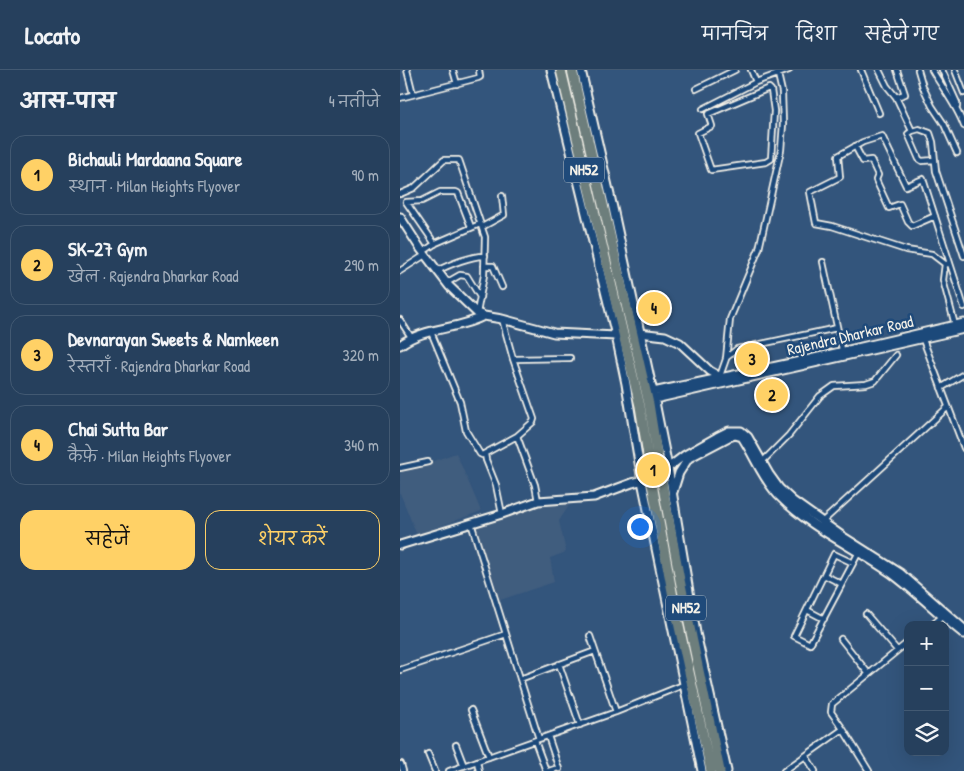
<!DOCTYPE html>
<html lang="hi">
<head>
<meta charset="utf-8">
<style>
  :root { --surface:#26405d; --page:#2e4763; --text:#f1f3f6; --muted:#a4afbc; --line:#425972; --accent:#ffd166 }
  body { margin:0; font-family:"Patrick Hand","Playpen Sans Deva",sans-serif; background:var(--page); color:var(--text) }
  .controls { position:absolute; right:15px; bottom:15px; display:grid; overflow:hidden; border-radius:10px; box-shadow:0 5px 20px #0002 }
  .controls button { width:45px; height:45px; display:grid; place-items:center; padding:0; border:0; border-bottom:1px solid var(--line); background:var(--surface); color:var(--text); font:25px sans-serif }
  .you { position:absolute; left:239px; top:456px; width:18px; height:18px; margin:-12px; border:4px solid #fff; border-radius:50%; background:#1a73e8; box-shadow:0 0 0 8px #1a73e833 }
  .badge { display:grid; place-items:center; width:32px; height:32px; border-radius:50%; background:var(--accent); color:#111; font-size:16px; font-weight:700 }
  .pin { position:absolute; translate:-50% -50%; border:2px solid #fff; box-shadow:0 1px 5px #0006 }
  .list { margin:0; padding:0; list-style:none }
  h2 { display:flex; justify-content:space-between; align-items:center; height:65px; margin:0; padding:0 20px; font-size:21px }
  h2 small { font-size:16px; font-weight:400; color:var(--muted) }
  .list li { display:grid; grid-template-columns:32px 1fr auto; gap:15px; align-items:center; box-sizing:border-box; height:80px; margin:0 10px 10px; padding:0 10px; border:1px solid var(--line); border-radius:15px }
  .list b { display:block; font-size:19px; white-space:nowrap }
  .list p { margin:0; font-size:16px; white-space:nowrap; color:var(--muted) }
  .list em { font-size:16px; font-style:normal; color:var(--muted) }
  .actions { display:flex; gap:10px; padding:15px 20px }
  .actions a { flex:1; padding:11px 0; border:1px solid var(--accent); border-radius:15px; text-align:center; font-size:18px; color:var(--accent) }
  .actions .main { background:var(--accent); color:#111 }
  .icon { flex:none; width:28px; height:28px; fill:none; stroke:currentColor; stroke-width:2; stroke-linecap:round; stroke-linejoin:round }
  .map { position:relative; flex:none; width:564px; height:701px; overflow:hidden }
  header { display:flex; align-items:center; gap:30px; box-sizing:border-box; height:70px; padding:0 25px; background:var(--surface); border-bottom:1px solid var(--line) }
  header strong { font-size:24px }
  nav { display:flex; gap:28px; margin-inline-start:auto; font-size:18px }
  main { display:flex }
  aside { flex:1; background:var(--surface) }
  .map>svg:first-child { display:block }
  .built { fill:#415d7e }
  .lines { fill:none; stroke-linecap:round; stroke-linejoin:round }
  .street-casing { stroke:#f4f1e8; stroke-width:8 }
  .secondary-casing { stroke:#f4f1e8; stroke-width:11 }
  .highway-casing { stroke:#f4f1e8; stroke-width:12 }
  .street { stroke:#1f4a7a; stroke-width:4.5 }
  .secondary { stroke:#1f4a7a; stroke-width:7 }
  .highway { stroke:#6d7e7c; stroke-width:9 }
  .highway-bridge-casing { stroke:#f4f1e8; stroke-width:12; stroke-linecap:butt }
  .highway-bridge { stroke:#6d7e7c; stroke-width:9 }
  .labels { text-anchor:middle; stroke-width:5; stroke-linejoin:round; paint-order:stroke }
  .shield { fill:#1f4a7a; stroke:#b4bfc7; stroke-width:1 }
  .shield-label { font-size:15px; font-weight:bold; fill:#f4f1e8 }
  .street-label { font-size:16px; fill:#f4f1e8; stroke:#1f4a7a }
</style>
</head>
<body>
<header>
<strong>Locato</strong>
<nav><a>मानचित्र</a><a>दिशा</a><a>सहेजे गए</a></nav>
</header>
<main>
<aside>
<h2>आस-पास<small>4 नतीजे</small></h2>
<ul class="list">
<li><span class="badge">1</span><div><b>Bichauli Mardaana Square</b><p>स्थान · Milan Heights Flyover</p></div><em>90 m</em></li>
<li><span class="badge">2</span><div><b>SK-27 Gym</b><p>खेल · Rajendra Dharkar Road</p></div><em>290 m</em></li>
<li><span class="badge">3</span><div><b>Devnarayan Sweets &amp; Namkeen</b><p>रेस्तराँ · Rajendra Dharkar Road</p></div><em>320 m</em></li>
<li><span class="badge">4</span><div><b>Chai Sutta Bar</b><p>कैफ़े · Milan Heights Flyover</p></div><em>340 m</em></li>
</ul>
<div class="actions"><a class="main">सहेजें</a><a>शेयर करें</a></div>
</aside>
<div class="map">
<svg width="564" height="701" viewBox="0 0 564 701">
  <rect width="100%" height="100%" fill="#33557c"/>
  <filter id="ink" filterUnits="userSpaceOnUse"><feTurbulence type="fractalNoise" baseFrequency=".02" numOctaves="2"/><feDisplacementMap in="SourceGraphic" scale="10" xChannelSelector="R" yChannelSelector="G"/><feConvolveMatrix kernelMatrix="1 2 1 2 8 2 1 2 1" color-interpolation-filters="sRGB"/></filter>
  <g filter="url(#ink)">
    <!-- built -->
    <path class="built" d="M56,383L81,441L17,465L0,423V403Z
      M170,434L159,451L166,482L150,488L154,512L100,530L76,457L140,435Z"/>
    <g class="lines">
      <!-- street casing -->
      <g class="street-casing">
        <path id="street" d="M7,0L13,24
          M53,0L57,14
          M351,0L356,12
          M461,0L479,43
          M479,0L487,16L496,27
          M497,0L505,24L496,27L512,61L508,64L509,66L519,89L522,91L534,90
          M518,0L523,17L532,36L544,54L557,83
          M532,0C543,19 557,36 564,56
          M542,0L557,33V37
          M555,0L564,23
          M369,18L371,20L374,41L371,89L366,92L311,100L298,63L312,56L308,44Z
          M296,19L335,0
          M0,28L78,8L80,7L79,0
          M303,39L356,12L389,0
          M512,61L519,59L530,63L533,72L536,101L564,186
          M455,76L463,91L471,90L478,105L476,110L489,138L500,134L508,152L512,156L535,146
          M0,124L14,118L44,90H59L85,167L84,205L77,243
          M82,157L104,145L102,126
          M35,174L6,132L22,131L40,122H56L58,123L71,157
          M23,182L36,173L80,154
          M423,192L443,284
          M545,194L543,210L555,255
          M550,194H545L532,184L506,180L432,156L416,153L410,122L440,107L438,86L463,72L482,66L506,116L523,109L564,237
          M84,196H93L102,217
          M0,201L25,185
          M37,201C48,195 73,185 85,186
          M46,213L60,205L67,206L80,227
          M0,250L11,267
          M31,262L60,332L66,361L80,384L82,385L117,366L133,352L134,349L113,289L102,249
          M522,267L564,378
          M326,288L337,279L437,258
          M113,289L170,288
          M320,306L326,289L330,249L359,179L381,80L383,54L382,22L377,0
          M541,318L564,304
          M117,366L135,415L138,431
          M85,384L86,390L96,415L102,444
          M361,393L389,365L420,326L434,316L466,314L475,311L496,285
          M0,398L28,392
          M422,452L548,337
          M71,453L106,564
          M453,493L434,484L394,566L410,574L460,480
          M424,505L442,514
          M407,540L424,549
          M466,544L497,580
          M532,555L543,546
          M190,566L216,642
          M441,569L468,603
          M159,594L180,655
          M0,600L106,564L139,669L49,701
          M120,609L195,581
          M71,640L89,687
          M443,659L469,701
          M148,666L159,699
          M139,669L216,642L283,615
          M135,671L146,701
          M56,675L64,696
          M28,684L35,701
          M406,686L415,701
          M77,691L79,701
          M1,694L3,701
          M149,701L155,699
          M384,701L443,659L431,642L432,634L508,572"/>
      </g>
      <!-- secondary casing -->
      <g class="secondary-casing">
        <path id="secondary" d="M151,0L216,266L226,314L242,411L302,701
          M181,0L213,138L253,322L268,397L296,563L327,701
          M0,147L20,178L49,216L77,243L84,246L102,249L154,263L216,266
          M239,263L265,266L280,273L310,301L324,309
          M0,275C24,257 58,260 84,246
          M253,322L410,289L564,253
          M255,329L564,259
          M289,388L329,367L335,365L342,367C355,387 362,408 378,425C410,458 454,477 491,503C517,522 539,545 564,564
          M265,400L285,385L317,367L329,361H341L348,367L369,404L379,418L393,431L445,468L500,503L564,559
          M273,422L279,403L288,389
          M0,475L102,444L138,431L194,427L232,413L247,409"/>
      </g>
      <!-- highway casing -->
      <g class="highway-casing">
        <path id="highway" d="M161,0L240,336L248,385
          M172,0L249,334L257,384
          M262,412L280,510L320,701
          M252,414L276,543L311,701"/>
      </g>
      <!-- street -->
      <use href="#street" class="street"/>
      <!-- secondary -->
      <use href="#secondary" class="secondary"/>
      <!-- highway -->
      <use href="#highway" class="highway"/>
      <!-- highway-bridge casing -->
      <g class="highway-bridge-casing">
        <path id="highway-bridge" d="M257,384L262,412
          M248,385L252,414"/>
      </g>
      <!-- highway-bridge -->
      <use href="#highway-bridge" class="highway-bridge"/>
    </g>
  </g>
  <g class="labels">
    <!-- shield labels -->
    <g class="shield">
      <rect x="164" y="87.5" width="40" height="25" rx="4"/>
      <rect x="266" y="525.5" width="40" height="25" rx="4"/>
    </g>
    <g class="shield-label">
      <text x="184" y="105">NH52</text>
      <text x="286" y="543">NH52</text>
    </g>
    <!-- street labels -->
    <g class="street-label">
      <text transform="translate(450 265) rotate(-13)" y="6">Rajendra Dharkar Road</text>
    </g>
  </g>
</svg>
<div class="controls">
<button>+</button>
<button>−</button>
<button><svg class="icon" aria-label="layers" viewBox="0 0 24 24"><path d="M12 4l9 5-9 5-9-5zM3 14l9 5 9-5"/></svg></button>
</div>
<div class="you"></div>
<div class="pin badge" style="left:253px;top:400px">1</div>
<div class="pin badge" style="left:372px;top:325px">2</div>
<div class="pin badge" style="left:352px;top:289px">3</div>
<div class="pin badge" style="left:254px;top:238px">4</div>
</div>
</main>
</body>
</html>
